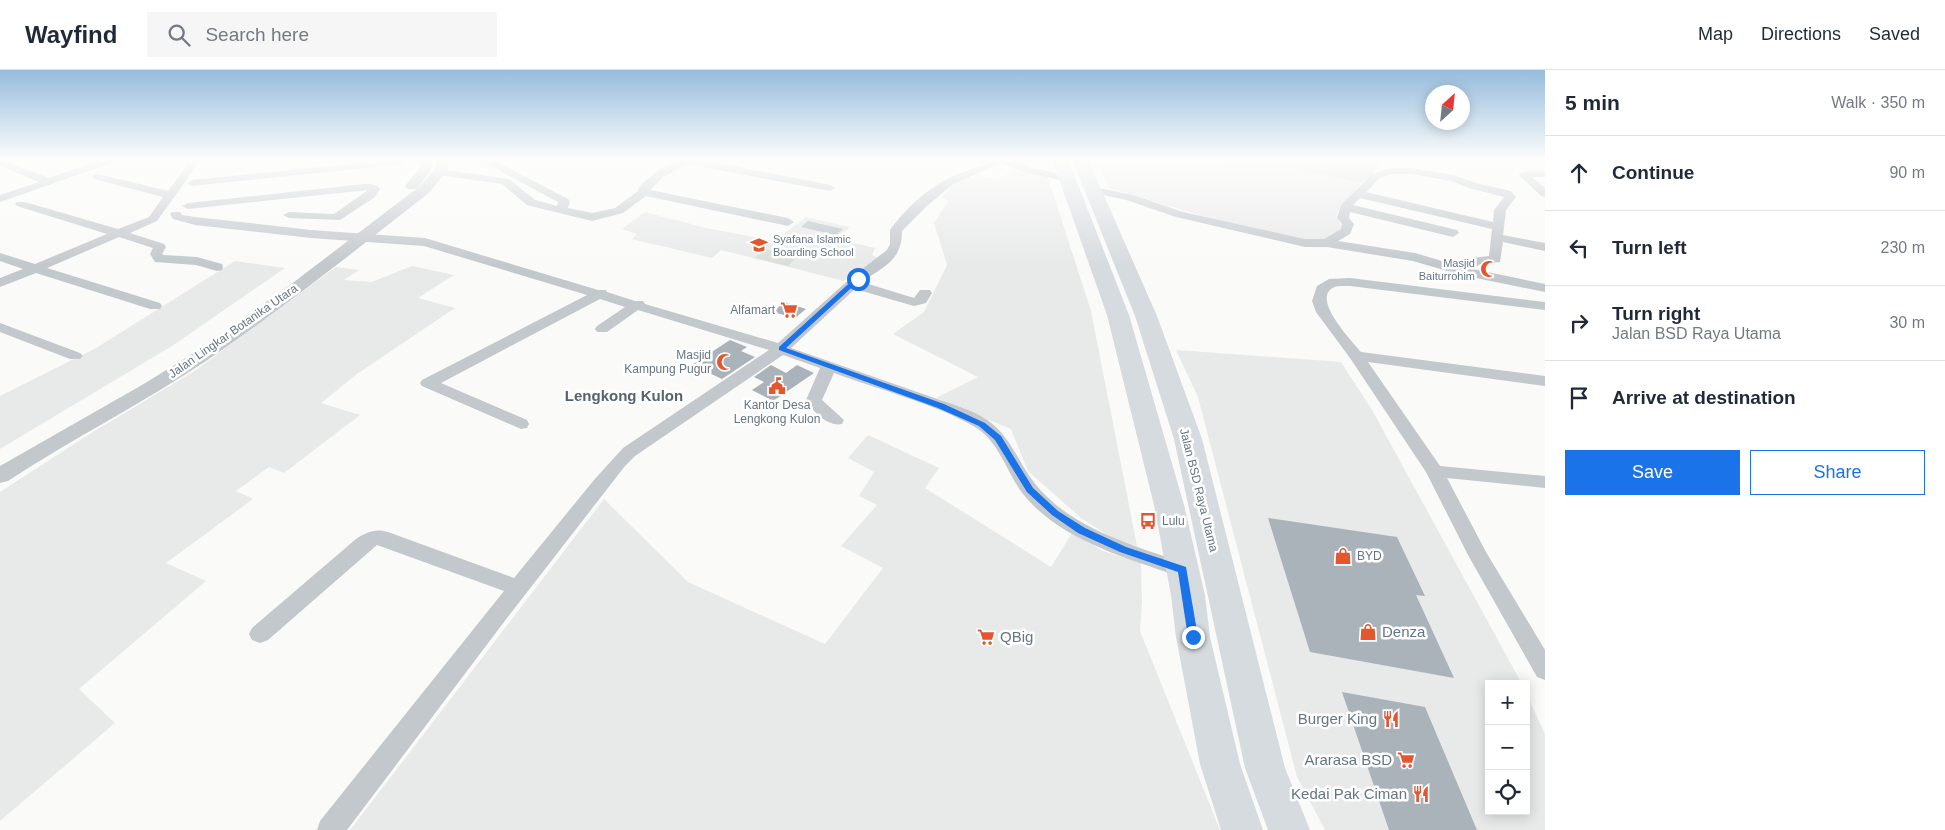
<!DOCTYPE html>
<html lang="en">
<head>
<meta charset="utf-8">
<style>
  :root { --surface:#fff; --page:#f6f6f7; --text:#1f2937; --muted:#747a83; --line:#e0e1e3; --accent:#1a73e8 }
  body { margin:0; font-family:Arial,sans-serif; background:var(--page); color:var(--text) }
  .controls { position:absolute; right:15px; bottom:15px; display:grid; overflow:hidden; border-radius:0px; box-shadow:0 2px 12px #0003 }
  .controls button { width:45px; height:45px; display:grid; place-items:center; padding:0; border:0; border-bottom:1px solid var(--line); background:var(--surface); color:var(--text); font:25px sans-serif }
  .compass { position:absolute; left:1425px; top:15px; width:45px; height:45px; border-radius:50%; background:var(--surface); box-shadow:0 2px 12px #0003; rotate:27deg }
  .stop { position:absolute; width:15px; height:15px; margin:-11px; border:4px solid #1a73e8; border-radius:50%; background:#fff }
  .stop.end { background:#1a73e8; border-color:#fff; box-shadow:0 1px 5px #0008 }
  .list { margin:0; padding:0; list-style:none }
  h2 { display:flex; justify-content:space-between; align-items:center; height:65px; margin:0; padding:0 20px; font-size:21px }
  h2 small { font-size:16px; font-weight:400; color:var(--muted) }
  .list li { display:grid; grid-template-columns:32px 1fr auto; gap:15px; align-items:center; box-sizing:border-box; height:75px; padding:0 20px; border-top:1px solid var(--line) }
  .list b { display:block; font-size:19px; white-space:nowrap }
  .list p { margin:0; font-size:16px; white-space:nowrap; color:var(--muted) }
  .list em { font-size:16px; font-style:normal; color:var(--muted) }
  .actions { display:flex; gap:10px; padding:15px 20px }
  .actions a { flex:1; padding:11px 0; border:1px solid var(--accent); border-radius:0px; text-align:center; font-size:18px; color:var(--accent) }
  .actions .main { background:var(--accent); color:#fff }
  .icon { flex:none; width:28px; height:28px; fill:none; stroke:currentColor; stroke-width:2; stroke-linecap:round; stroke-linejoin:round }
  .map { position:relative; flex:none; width:1545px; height:760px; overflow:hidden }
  header { display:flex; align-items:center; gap:30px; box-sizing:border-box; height:70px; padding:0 25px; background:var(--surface); border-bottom:1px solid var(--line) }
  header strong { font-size:24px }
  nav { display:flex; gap:28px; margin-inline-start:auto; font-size:18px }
  .search { width:350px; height:45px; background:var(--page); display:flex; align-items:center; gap:12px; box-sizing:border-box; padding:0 18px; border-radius:0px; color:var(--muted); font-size:19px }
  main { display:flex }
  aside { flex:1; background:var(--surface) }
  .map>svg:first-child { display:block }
  .built { fill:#e8e9e9 }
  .green { fill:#dadfd7 }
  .water { fill:#bbc7cb }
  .building { fill:#aab3b9 }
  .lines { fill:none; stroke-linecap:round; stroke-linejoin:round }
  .minor { fill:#c3c8cc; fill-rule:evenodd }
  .tertiary { fill:#c3c8cc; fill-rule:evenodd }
  .primary { fill:#d6dbdf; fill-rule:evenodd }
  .route { fill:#1a73e8 }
  .labels { text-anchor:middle; stroke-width:5; stroke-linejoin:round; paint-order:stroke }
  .far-poi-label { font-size:11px; fill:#657683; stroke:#fff; text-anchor:start }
  .poi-label { font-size:12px; fill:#657683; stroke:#fff; text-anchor:end }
  .street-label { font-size:12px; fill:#657683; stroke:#fff }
  .quarter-label { font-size:15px; font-weight:bold; fill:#57646e; stroke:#fff }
  .near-poi-label { font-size:15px; fill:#657683; stroke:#fff; text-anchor:end }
</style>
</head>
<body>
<header>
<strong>Wayfind</strong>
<div class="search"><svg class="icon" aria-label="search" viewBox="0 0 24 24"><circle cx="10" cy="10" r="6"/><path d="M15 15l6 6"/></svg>Search here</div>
<nav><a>Map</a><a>Directions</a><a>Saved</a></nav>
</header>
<main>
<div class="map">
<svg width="1545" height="760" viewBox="0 0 1545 760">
  <rect width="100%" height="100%" fill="#fafaf8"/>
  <!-- built -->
  <path class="built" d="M1096,89H1212L1260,99L1265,93L1361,113L1339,139L1336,146L1342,157L1340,162L1329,170L1305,169L1216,150L1109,118Z
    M1018,98L1048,108L1091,241L1137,476L1112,468L1081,448L1028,401L1011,359L936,328L978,307L893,264L924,242L947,195L934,153L949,130L941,128L952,115L977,105L996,110Z
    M645,142L706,158L774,171L806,147L850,157L837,169L875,178L872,185L877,188L867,196L854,202L844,211L721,180L712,188L632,169L637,164L622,159Z
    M235,191L285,198L172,276L0,379V326L96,278Z
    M412,196L454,205L418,228L455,238L357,304L321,333L360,345L284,403L269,397L236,421L253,429L166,493L206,511L79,619L115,653L0,751V422L88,365L196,300L336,197L359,200L344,210L372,212Z
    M1176,280L1341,292L1372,340L1522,614H1489V741H1526V623L1545,664V760H1325L1297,707L1198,327Z
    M868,365L939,398L925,418L1051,497L1072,463L1103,481L1141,493L1142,531L1140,561L1220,760H350L604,429L688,512L825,574L883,498L841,476L877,435L859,426L874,402L848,388Z"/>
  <!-- green -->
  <path class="green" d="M1212,89H1381L1371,106L1361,113L1266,93L1260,99Z
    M765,179L798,186L788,196L755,188Z"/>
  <!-- water -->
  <path class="water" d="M808,151L843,159L836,165L801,157Z"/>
  <!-- building -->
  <path class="building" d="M784,232L806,239L795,248L773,242Z
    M730,270L747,277L741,281L755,287L722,309L692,295Z
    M771,295L786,303L797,295L814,303L773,331L752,320L764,312L754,307Z
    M1268,448L1397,467L1425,526L1416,525L1454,608L1310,582Z
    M1342,622L1425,637L1477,760H1389Z"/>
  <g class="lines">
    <!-- minor -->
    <path class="minor" d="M0,89L49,108L103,89H118L117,91L0,132V125L39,112L0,96Z
      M181,89H199L200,91L157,151L130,163L164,174L166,177L162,184L164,185L197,187L222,194L223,197L222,200L217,201L196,195L155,192L150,184L153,178L119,167L47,198L160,233L162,236L160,239H150L36,203L0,217V208L23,199L0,191V183L35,194L107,164L17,136L15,134L17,132H25L118,159L149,147L163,127L94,109L93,107L94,105L98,104L168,121L189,93Z
      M210,89H229L228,91L210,92Z
      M399,89L404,92L403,94L192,116L187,113L192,110Z
      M478,89H491L568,129L570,131L568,138L592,143L615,138L638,121L639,117L646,110L663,97L682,89H698L830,115L835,118L830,121L687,94L665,106L650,120L788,148L794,152L788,156L646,126L623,143L592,151L527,135L502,114L439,105L434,102L439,99L509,109L535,130L557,136L558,132Z
      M994,89H1008L1031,97L1073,107L1074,109L1069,112L1024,102L1001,93L952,115L928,135L902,161C902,191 884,196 862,212L914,228L920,220H930L932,223L926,233L914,236L855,219L791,278C835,293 879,309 923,324C942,331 975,340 990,352C1012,369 1019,394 1036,415C1073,460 1137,476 1189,495L1192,500L1189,505L1182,508L1175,505C1123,487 1059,469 1023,424C1007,403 999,371 975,357C936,334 877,319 834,303L822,330L844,350L842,354C828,357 813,342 806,330L820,298L783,285L635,386L625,396L507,548L347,760H317L320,751L504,521L377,475L268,570L260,573L252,570L249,564L252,558L356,469C366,462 376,458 388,462L514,508L594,410L623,378L769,280L638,240L607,262H597L595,259L597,256L625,237L600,229L441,313L527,350L529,354L527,358L521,359L422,316L420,313L422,310L587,225L424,176L311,168L195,155L173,149L170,144L172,142H180L182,145L195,147L311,160L425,168L598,220H606L607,222L635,231H643L645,234L778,273L853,206L887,180L890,174V160C904,140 929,117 951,107C965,100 982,98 994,89Z
      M1390,98H1412L1454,105L1476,113L1511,121L1516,127L1506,140L1503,165L1545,173V181L1503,172L1500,192L1480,194L1473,199L1545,214V222L1461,205L1413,191L1327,177H1305L1176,147L1126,130L1090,122L1088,120L1094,117L1133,125L1183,142L1305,169H1324L1341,159L1342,154L1337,148L1341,135L1372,104ZM1391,104H1412L1451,111L1469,118L1504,127L1494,140L1493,152L1366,122L1380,108ZM1360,128L1492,159L1489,186L1472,188L1459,196L1415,183L1338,171L1350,164L1354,154L1349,148L1350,142L1453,167L1459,163L1457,160L1353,135Z
      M1534,100L1545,101V107H1532L1545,118V127L1541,126L1519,105L1520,103Z
      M364,114C371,114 375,113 380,119L375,127L340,150L289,148L283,145L289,142L334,144L368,120L188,139L182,136L188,133Z
      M1350,208L1545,232V240L1350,216C1344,216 1335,215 1331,219C1314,232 1352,271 1361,282L1545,306V316L1368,292L1440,396L1545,406V418L1447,408L1486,482L1545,580V610L1537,607L1468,485L1426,402L1350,288L1316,242L1312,231L1317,216L1329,209Z
      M0,253L80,283L83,286L80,289H70L0,262Z"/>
    <!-- tertiary -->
    <path class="tertiary" d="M422,89H434L431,100L417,119H407L405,116L419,99Z
      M438,89H450L447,100L430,122C357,179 285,237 209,289C144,333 73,368 8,411L0,413V396L142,315L197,281L294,212L420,116L435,99Z"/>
    <!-- primary -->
    <path class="primary" d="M1052,89H1068L1129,245L1184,435L1205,525L1210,567L1240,694L1263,760H1221L1200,694L1176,567L1171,525L1154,435L1107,245Z
      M1072,89H1088L1157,246L1202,369L1285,698L1310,760H1268L1245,698L1174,369L1135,246Z"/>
  </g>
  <!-- sky -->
  <linearGradient id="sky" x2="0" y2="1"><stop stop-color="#96bcdc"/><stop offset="0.46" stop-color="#fdfdfc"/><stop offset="1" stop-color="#fdfdfc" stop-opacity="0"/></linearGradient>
  <rect width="1545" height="195" fill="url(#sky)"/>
  <!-- route -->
  <path class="route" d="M856,207L861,209L786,278L944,334L985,353L1001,366L1033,418L1058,441L1085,458L1126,477L1186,497L1198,567L1197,570H1190L1188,567L1178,502L1120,482L1078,463L1052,445L1027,422L995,370L979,356L938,338L779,280V277Z"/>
  <!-- icons -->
  <defs>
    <g id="school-bare" transform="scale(1.35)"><path d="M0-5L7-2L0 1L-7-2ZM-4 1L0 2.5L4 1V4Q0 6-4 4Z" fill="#e4572e" stroke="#fff" stroke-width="2.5" paint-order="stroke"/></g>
    <g id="mosque-bare" transform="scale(1.35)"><path d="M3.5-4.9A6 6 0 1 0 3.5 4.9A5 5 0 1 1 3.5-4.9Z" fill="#e4572e" stroke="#fff" stroke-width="2.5" paint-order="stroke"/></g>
    <g id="supermarket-bare" transform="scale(1.35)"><path d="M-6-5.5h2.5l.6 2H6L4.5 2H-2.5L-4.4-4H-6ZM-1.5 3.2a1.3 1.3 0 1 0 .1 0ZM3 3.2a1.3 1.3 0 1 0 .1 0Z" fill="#e4572e" stroke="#fff" stroke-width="2.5" paint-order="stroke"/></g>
    <g id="civic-bare" transform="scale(1.35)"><path d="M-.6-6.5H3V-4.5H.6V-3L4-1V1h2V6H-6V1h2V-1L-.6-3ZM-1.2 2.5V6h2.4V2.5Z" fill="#e4572e" stroke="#fff" stroke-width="2.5" paint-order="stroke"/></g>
    <g id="bus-bare" transform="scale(1.35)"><path d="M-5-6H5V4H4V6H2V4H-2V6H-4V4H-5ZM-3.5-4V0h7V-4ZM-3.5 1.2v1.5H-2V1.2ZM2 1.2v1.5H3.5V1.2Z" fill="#e4572e" stroke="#fff" stroke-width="2.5" paint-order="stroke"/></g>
    <g id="shop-bare" transform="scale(1.35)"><path d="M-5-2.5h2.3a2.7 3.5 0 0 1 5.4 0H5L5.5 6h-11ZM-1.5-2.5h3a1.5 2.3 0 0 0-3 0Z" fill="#e4572e" stroke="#fff" stroke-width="2.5" paint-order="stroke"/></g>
    <g id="restaurant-bare" transform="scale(1.35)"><path d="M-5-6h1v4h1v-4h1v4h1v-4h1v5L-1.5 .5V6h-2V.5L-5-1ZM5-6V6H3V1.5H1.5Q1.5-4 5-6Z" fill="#e4572e" stroke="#fff" stroke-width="2.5" paint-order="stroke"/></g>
  </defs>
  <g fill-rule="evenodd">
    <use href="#school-bare" x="759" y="175"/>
    <use href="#mosque-bare" x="1489" y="199"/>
    <use href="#supermarket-bare" x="789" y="240"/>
    <use href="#mosque-bare" x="725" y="292"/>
    <use href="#civic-bare" x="777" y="316"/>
    <use href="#bus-bare" x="1148" y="451"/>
    <use href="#shop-bare" x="1343" y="486"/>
    <use href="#shop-bare" x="1368" y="562"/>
    <use href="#supermarket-bare" x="986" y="567"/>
    <use href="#restaurant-bare" x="1391" y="649"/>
    <use href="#supermarket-bare" x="1406" y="690"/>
    <use href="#restaurant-bare" x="1421" y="724"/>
  </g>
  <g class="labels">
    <!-- far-poi labels -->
    <g class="far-poi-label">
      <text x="773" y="173">Syafana Islamic<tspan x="773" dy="13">Boarding School</tspan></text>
      <text x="1475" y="197" text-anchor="end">Masjid<tspan x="1475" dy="13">Baiturrohim</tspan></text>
    </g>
    <!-- poi labels -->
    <g class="poi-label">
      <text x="775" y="244">Alfamart</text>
      <text x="711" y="289">Masjid<tspan x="711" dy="14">Kampung Pugur</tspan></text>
      <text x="777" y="339" text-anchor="middle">Kantor Desa<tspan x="777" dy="14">Lengkong Kulon</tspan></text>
      <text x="1162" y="455" text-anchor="start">Lulu</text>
      <text x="1357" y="490" text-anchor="start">BYD</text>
    </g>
    <!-- street labels -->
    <g class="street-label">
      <text transform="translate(233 261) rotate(-35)" y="4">Jalan Lingkar Botanika Utara</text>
      <text transform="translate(1199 420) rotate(76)" y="4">Jalan BSD Raya Utama</text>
    </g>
    <!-- quarter labels -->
    <g class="quarter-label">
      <text x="624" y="331">Lengkong Kulon</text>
    </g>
    <!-- near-poi labels -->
    <g class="near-poi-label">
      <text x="1382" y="567" text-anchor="start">Denza</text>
      <text x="1000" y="572" text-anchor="start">QBig</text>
      <text x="1377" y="654">Burger King</text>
      <text x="1392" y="695">Ararasa BSD</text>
      <text x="1407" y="729">Kedai Pak Ciman</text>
    </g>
  </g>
</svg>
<div class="controls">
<button>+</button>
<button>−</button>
<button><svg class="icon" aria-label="locate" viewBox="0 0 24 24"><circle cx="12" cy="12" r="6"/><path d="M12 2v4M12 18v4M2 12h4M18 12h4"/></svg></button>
</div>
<svg class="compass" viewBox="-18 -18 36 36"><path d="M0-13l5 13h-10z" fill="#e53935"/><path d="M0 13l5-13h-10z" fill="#747a83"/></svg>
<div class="stop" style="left:858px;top:209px"></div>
<div class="stop end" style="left:1193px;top:567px"></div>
</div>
<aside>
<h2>5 min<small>Walk · 350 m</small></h2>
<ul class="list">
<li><svg class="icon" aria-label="ahead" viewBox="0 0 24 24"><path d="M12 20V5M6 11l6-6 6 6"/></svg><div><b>Continue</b></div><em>90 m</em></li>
<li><svg class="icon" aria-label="left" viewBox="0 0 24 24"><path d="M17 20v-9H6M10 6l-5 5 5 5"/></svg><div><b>Turn left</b></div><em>230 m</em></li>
<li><svg class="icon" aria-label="right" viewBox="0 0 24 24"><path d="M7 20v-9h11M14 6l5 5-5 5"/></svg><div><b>Turn right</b><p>Jalan BSD Raya Utama</p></div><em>30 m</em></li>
<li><svg class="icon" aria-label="arrive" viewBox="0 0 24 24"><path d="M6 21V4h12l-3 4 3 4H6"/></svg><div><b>Arrive at destination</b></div></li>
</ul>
<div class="actions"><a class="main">Save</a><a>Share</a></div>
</aside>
</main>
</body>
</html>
